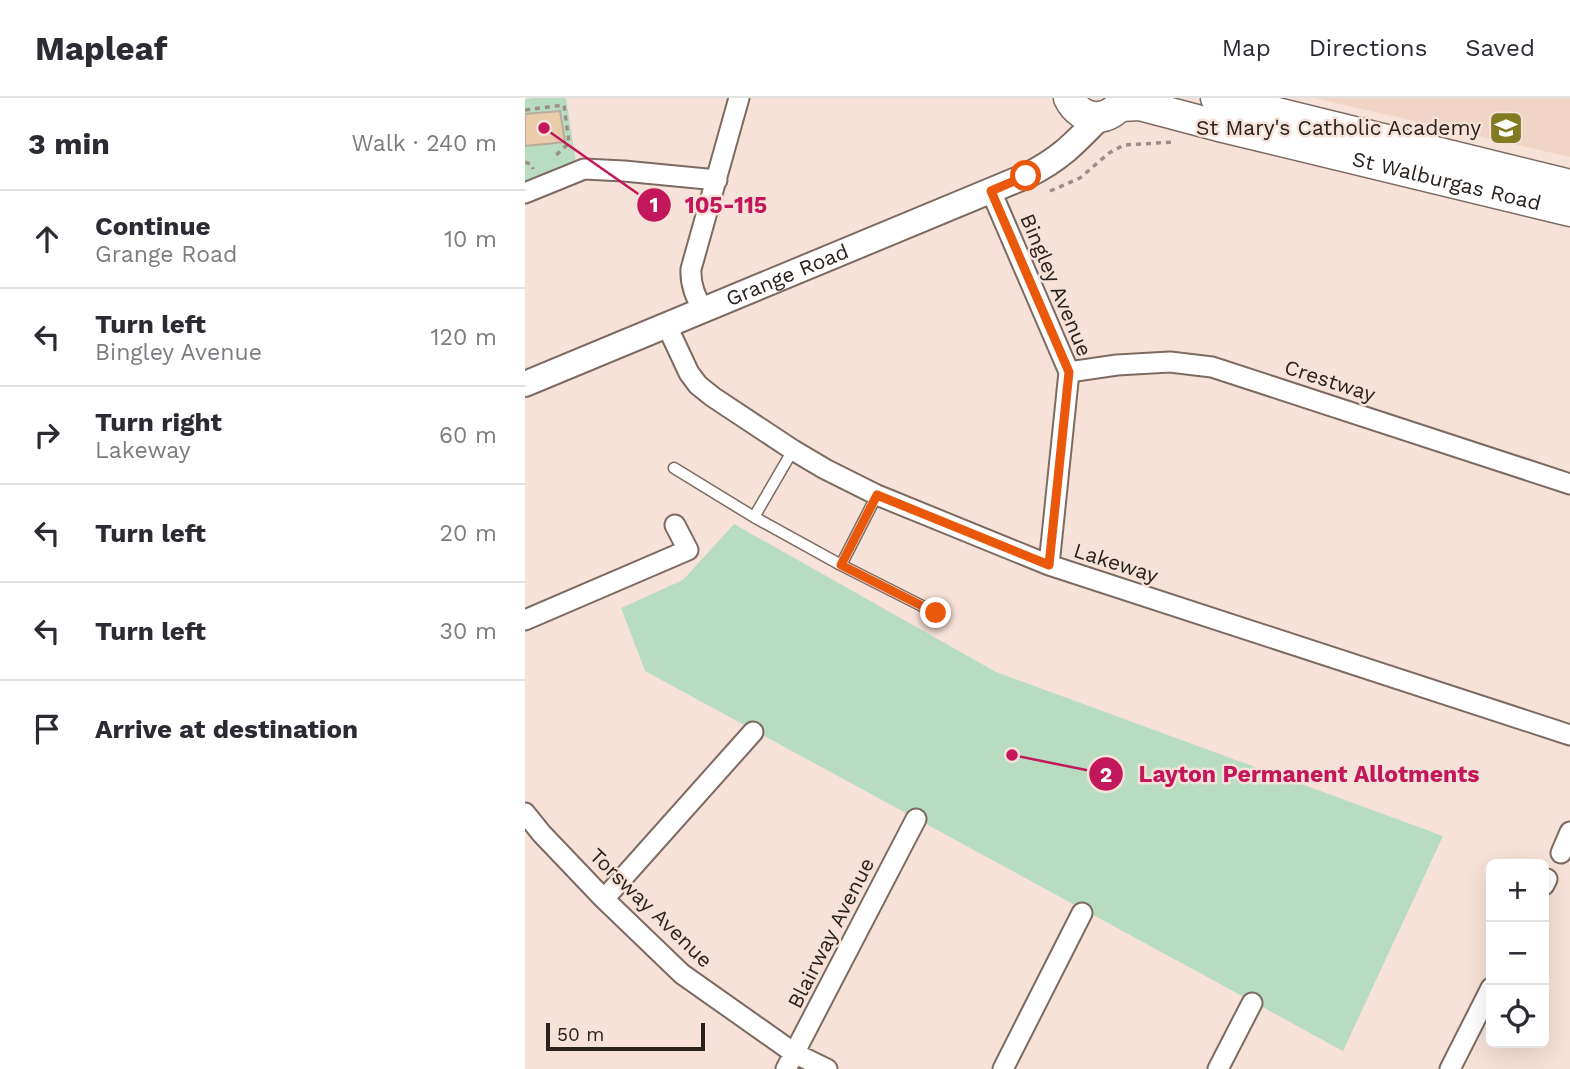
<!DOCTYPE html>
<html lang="en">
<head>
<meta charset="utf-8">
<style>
  :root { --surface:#fff; --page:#f2f2f3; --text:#2b2b33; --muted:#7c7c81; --line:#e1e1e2 }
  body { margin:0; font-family:"Work Sans",sans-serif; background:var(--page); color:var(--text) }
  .controls { position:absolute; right:21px; bottom:21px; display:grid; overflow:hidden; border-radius:10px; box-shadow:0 7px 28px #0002 }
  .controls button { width:63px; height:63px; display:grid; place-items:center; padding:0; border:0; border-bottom:2px solid var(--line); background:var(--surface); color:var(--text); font:35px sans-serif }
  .scale { position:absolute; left:21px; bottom:18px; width:159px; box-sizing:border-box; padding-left:7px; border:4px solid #29221e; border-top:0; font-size:19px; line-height:24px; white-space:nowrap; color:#29221e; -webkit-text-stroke:5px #f6e2d8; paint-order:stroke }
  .stop { position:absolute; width:21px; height:21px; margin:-16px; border:5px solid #ea580c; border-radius:50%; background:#fff }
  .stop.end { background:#ea580c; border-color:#fff; box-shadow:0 2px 7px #0008 }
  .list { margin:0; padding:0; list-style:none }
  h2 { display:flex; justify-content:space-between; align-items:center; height:91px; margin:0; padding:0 28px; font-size:30px }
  h2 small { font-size:23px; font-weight:400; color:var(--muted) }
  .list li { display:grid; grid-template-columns:46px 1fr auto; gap:21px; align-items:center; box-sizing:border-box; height:98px; padding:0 28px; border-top:2px solid var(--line) }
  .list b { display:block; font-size:26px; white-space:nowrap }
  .list p { margin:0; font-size:23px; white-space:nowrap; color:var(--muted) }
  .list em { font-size:23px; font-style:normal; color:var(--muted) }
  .icon { flex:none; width:38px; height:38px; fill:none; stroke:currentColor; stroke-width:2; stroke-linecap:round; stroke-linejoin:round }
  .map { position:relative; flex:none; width:1045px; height:971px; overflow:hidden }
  header { display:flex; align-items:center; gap:42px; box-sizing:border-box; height:98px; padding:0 35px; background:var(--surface); border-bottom:2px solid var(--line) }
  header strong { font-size:33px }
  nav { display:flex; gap:38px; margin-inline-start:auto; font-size:24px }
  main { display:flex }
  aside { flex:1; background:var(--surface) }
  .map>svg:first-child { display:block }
  .built { fill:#f0d5c7 }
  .green { fill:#b8dcc1 }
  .building { fill:#eaccaa; stroke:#b8ab9c; stroke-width:2 }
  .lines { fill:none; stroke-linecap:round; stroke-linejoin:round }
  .service-casing { stroke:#7c6b62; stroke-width:13 }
  .minor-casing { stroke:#7c6b62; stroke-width:23 }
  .tertiary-casing { stroke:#7c6b62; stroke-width:28 }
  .primary-casing { stroke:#7c6b62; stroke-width:33 }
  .path { stroke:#9c8e87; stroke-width:3.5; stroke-dasharray:5 5; stroke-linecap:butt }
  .service { stroke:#fff; stroke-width:10 }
  .minor { stroke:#fff; stroke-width:19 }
  .tertiary { stroke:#fff; stroke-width:24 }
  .primary { stroke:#fff; stroke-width:30 }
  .route { stroke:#ea580c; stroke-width:9 }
  .labels { text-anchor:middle; stroke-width:5; stroke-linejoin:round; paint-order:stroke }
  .poi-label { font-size:21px; fill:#29221e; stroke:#f6e2d8; text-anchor:end }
  .street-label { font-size:21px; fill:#29221e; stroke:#f6e2d8 }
  .leader { fill:none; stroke:#c2185b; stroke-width:2.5 }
  .callout-dot { fill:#c2185b; stroke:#f6e2d8; stroke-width:2.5 }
  .mark-label { font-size:21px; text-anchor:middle; font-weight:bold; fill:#fff }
  .callout-label { font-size:23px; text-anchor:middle; font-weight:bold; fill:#c2185b; stroke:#f6e2d8; stroke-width:5; stroke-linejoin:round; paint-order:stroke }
</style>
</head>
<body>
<header>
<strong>Mapleaf</strong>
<nav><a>Map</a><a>Directions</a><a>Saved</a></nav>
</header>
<main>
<aside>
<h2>3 min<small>Walk · 240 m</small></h2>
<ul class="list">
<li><svg class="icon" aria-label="ahead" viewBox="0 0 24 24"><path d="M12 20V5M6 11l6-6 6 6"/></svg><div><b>Continue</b><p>Grange Road</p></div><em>10 m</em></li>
<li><svg class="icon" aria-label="left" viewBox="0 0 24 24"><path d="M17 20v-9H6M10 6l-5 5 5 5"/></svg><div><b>Turn left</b><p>Bingley Avenue</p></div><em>120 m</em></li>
<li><svg class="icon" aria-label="right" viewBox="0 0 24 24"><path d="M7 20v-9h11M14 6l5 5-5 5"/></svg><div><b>Turn right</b><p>Lakeway</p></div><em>60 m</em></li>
<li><svg class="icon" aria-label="left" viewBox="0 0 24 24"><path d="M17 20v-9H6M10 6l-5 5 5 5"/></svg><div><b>Turn left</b></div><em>20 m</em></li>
<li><svg class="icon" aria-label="left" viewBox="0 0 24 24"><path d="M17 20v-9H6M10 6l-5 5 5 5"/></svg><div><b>Turn left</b></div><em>30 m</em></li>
<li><svg class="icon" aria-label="arrive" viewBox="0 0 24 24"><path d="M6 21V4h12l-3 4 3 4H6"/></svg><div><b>Arrive at destination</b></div></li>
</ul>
</aside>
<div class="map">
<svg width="1045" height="971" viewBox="0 0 1045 971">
  <rect width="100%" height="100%" fill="#f6e2d8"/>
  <!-- built -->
  <path class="built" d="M789,0H1045V59Z"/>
  <!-- green -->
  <path class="green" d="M10,0H41L51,64L0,84V1Z
    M209,426L471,574L918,738L818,953L120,573L96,510L158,482Z"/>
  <!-- building -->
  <path class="building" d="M35,13L40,44L0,48V16Z"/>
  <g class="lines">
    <!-- service casing -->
    <g class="service-casing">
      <path id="service" d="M149,370L229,419L316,467L411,515
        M229,419L268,352
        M316,467L352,397"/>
    </g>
    <!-- minor casing -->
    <g class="minor-casing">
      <path id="minor" d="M466,93L544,274L524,467
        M0,95L59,71L99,73L192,82
        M178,213C171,199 165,187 166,171L214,0
        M142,228L164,275L173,287L188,299L268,352L300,371L352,397L524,467L1045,637
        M544,274L592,267L645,264L687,269L1045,386
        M0,522L163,452L150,427
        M0,715L17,736L79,801L157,876L269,955L302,971
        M1036,755L1045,734
        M1019,787L1022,781
        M79,801L228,634
        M261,971L391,721
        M478,971L557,815
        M693,971L727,905
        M925,971L966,890"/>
    </g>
    <!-- tertiary casing -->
    <g class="tertiary-casing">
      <g id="tertiary">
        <path id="s1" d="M0,286L501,78C535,61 549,46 575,19"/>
      </g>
    </g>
    <!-- primary casing -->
    <g class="primary-casing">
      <g id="primary">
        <path d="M544,0C557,26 586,25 600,0"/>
        <path d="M691,0L1045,87"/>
        <path id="s2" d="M595,8L615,7L698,29L1045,113"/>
      </g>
    </g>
    <!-- path -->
    <path class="path" d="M0,12L39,7L44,45L28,60
      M0,64L7,67L8,71
      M525,93L555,80L584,55L599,47L650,44"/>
    <!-- service -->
    <use href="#service" class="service"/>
    <!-- minor -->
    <use href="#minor" class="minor"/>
    <!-- tertiary -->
    <use href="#tertiary" class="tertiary"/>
    <!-- primary -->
    <use href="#primary" class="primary"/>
  </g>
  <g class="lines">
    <!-- route -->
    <path class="route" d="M411,515L316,467L352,397L524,467L544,274L466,93L501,78"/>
  </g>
  <!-- icons -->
  <defs>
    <g id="school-square" transform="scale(1.75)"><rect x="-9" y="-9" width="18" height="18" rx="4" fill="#817b22" stroke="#f6e2d8"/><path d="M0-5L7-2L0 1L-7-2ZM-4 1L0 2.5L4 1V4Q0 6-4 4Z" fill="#fff"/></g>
  </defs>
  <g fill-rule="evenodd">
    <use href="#school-square" x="981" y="30"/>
  </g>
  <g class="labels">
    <!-- poi labels -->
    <g class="poi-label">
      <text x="956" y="37">St Mary's Catholic Academy</text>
    </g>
    <!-- street labels -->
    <g class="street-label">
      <text dy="7" stroke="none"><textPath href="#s2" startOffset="336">St Walburgas Road</textPath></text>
      <text dy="7" stroke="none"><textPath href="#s1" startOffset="284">Grange Road</textPath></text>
      <text transform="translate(531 187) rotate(67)" y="7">Bingley Avenue</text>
      <text transform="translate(805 283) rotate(18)" y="7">Crestway</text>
      <text transform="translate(591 465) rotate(18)" y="7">Lakeway</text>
      <text transform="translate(126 810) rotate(44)" y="7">Torsway Avenue</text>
      <text transform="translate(306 835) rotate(-63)" y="7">Blairway Avenue</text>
    </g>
  </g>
  <!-- callouts -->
  <path class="leader" d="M19 30L129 107M487 657L581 676"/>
  <g class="callout-dot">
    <circle cx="19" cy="30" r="7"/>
    <circle cx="487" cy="657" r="7"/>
    <circle cx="129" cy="107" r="18"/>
    <circle cx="581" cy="676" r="18"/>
  </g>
  <g class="mark-label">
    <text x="129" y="114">1</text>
    <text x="581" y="684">2</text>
  </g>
  <g class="callout-label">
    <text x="201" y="115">105-115</text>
    <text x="784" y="684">Layton Permanent Allotments</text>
  </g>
</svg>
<div class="controls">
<button>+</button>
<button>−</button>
<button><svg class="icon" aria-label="locate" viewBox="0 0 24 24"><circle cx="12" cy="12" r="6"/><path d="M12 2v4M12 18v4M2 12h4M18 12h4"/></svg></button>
</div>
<div class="scale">50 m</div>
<div class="stop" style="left:501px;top:78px"></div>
<div class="stop end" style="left:411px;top:515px"></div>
</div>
</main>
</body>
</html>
